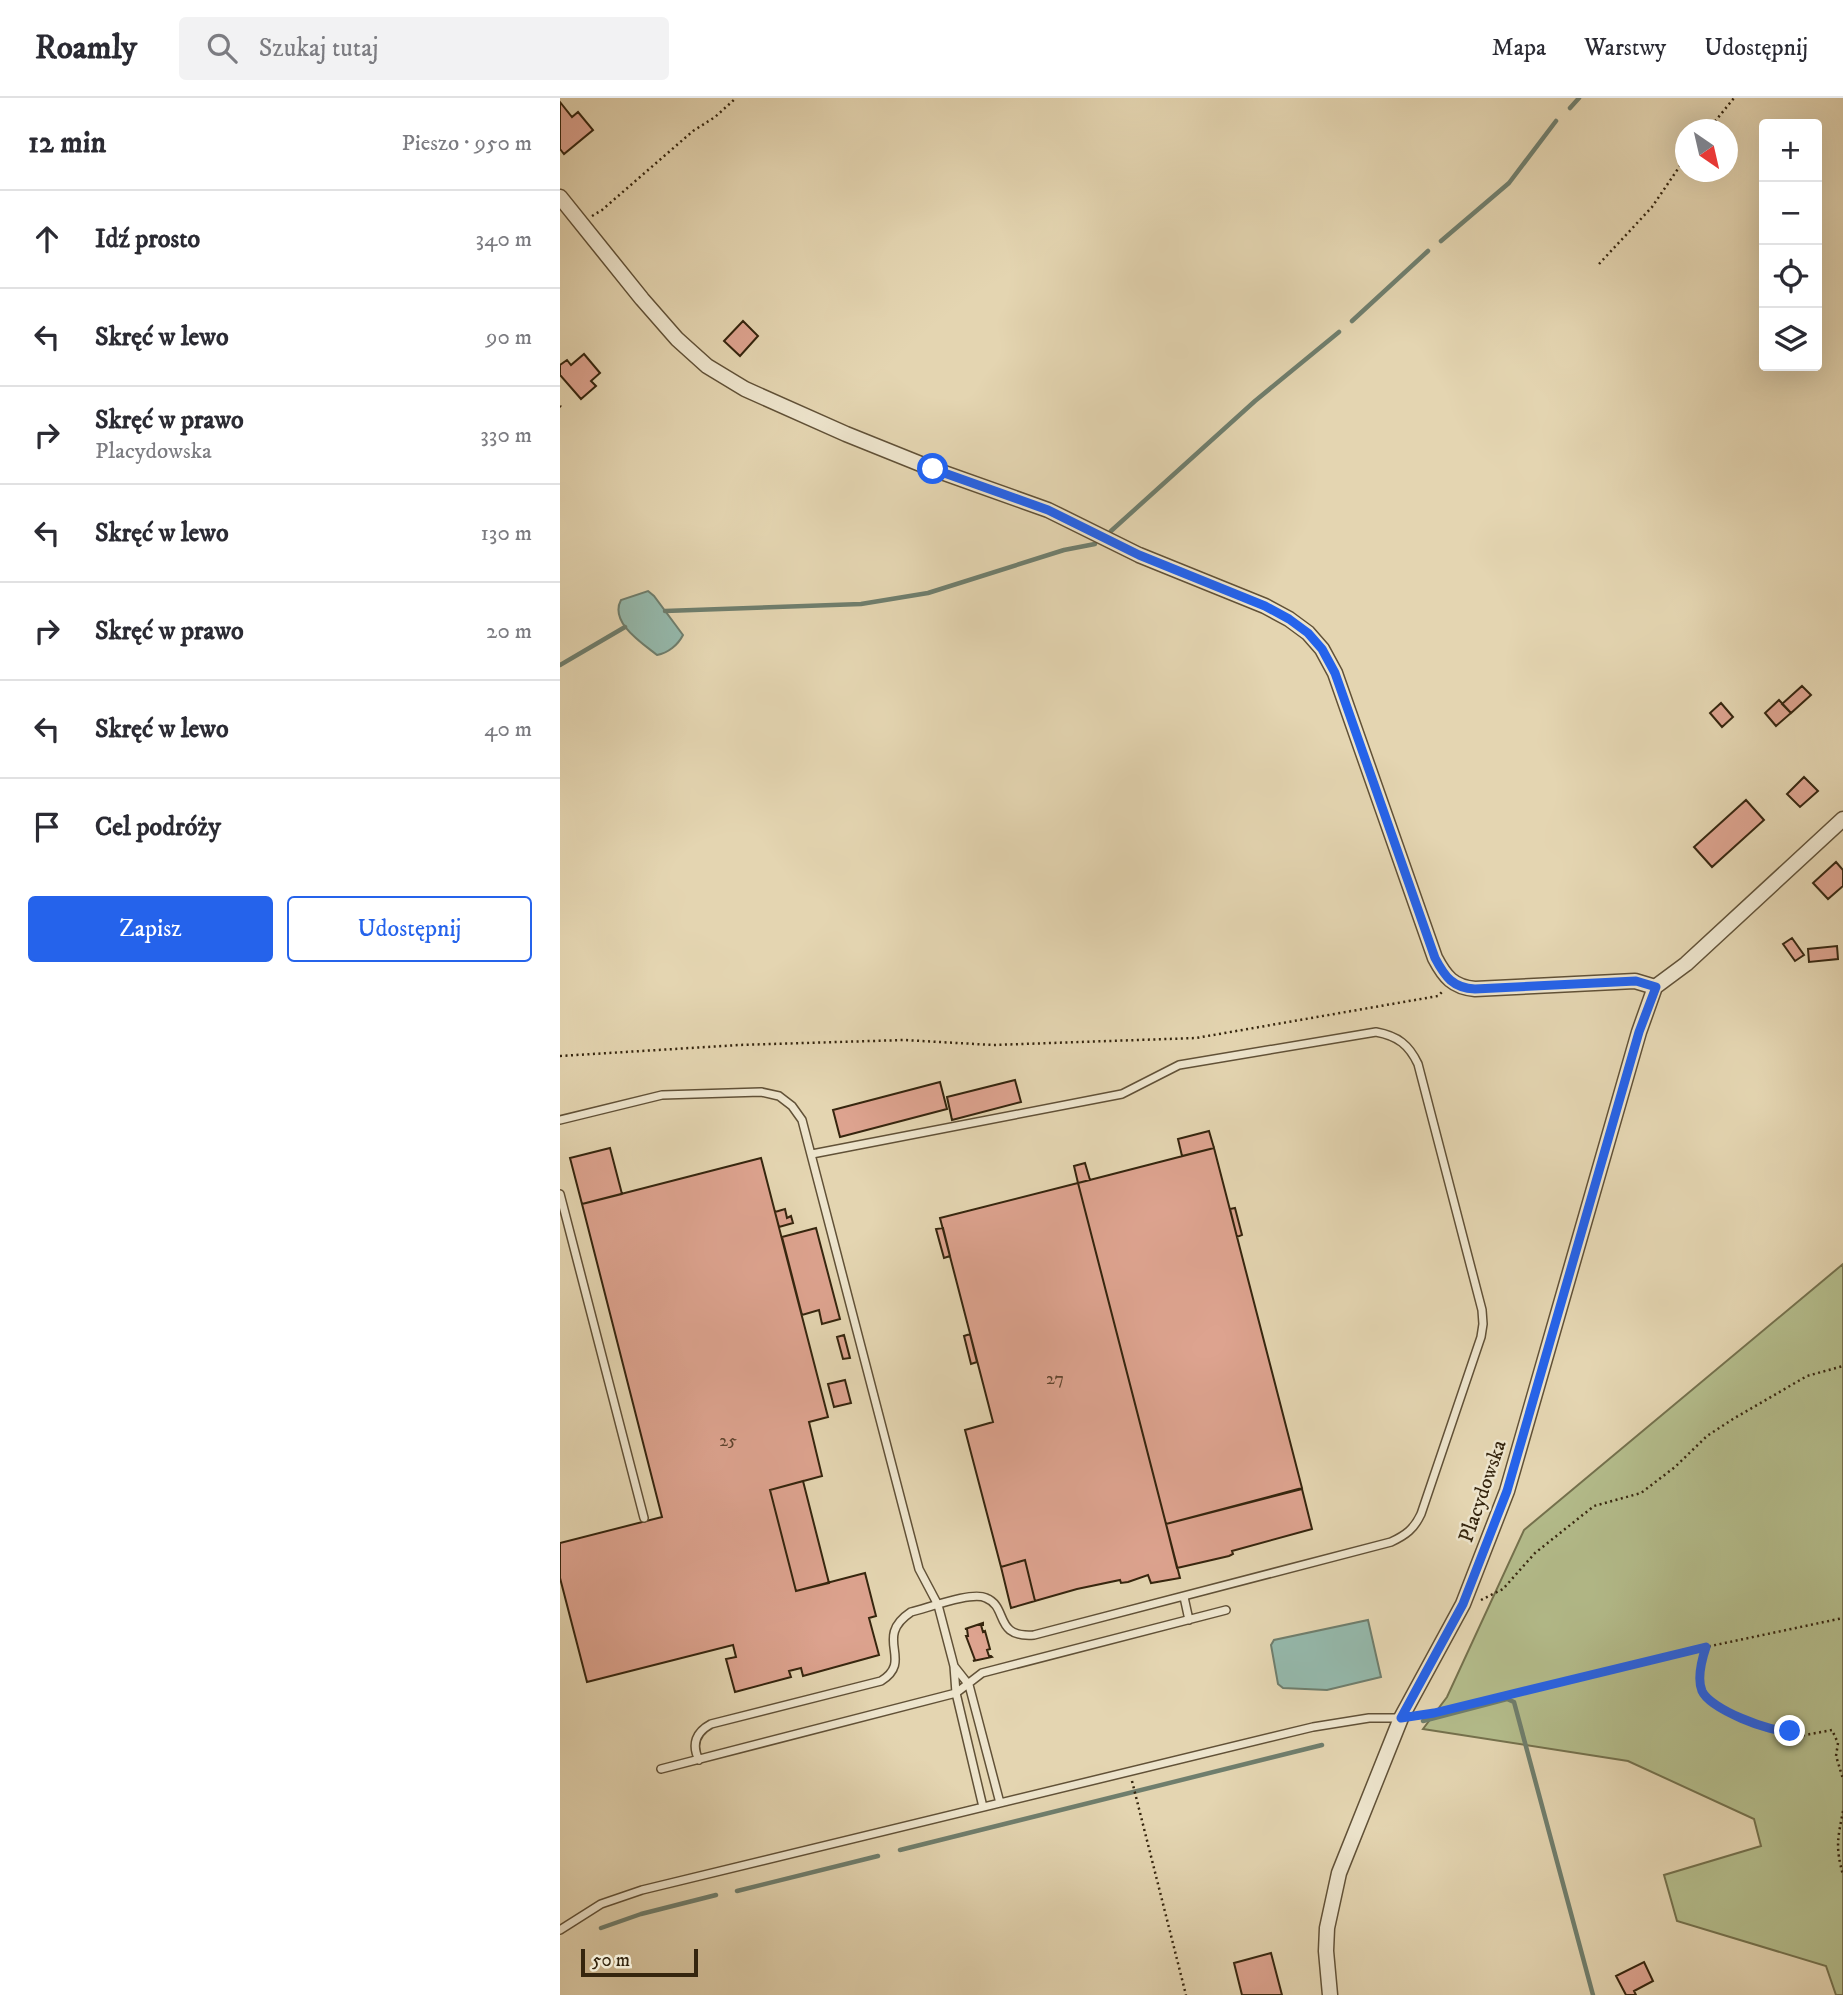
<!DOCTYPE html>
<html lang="pl">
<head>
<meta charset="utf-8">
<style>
  :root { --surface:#fff; --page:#f2f2f3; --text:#2b2b33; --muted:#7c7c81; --line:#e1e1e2; --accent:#2563eb }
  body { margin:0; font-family:"IM FELL DW Pica",serif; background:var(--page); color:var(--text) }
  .controls { position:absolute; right:21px; top:21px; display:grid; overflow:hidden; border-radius:7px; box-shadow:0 7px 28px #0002 }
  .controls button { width:63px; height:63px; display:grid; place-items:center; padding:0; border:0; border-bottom:2px solid var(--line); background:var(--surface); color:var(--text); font:35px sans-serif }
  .compass { position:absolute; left:1115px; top:21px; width:63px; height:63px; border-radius:50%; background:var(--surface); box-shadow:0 7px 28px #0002; rotate:146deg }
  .scale { position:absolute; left:21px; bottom:18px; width:117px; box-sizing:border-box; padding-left:7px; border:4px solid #35250e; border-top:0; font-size:19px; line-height:24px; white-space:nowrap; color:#35250e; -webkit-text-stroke:5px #ede4cc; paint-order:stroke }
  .stop { position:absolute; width:21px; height:21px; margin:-16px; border:5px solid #2563eb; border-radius:50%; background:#fff }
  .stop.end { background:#2563eb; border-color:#fff; box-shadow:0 2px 7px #0008 }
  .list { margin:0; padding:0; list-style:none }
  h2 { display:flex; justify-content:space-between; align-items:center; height:91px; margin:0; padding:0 28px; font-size:30px }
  h2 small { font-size:23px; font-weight:400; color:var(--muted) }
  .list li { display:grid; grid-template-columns:46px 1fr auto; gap:21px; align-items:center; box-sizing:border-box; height:98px; padding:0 28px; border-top:2px solid var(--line) }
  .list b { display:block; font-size:26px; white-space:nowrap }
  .list p { margin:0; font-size:23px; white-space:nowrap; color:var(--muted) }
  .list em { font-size:23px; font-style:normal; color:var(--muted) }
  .actions { display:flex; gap:14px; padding:21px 28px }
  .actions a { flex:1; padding:16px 0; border:2px solid var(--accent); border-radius:7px; text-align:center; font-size:24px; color:var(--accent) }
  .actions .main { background:var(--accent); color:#fff }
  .icon { flex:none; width:38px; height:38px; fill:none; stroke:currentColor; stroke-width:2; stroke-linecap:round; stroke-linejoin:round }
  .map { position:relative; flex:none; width:1283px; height:1897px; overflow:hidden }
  header { display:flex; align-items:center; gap:42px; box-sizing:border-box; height:98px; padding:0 35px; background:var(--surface); border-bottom:2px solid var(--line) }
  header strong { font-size:33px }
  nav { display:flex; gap:38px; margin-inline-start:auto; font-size:24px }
  .search { width:490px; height:63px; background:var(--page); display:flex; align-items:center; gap:18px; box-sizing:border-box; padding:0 24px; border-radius:7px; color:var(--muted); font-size:26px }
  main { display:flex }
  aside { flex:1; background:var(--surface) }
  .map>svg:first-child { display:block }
  .green { fill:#b4bd8c; stroke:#74714d; stroke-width:2 }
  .water { fill:#95b9ac; stroke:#6f7e6d; stroke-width:2 }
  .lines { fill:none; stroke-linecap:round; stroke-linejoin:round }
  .stream { stroke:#6f7e6d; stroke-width:4.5 }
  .building { fill:#dda38f; stroke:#35250e; stroke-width:2 }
  .service-casing { stroke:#615137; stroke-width:10 }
  .minor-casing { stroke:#615137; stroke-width:17 }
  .path { stroke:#35250e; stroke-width:2.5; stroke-dasharray:2 3.5; stroke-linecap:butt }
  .service { stroke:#ede4cc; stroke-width:7 }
  .minor { stroke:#ede4cc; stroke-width:14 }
  .route { stroke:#2563eb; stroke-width:9 }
  .labels { text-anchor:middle; stroke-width:5; stroke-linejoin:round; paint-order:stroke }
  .number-label { font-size:18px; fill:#5f442e }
  .street-label { font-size:21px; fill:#35250e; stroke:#ede4cc }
</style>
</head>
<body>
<header>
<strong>Roamly</strong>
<div class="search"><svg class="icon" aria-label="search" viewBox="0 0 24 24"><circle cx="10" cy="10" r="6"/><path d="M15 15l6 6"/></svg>Szukaj tutaj</div>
<nav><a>Mapa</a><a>Warstwy</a><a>Udostępnij</a></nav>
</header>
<main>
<aside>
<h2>12 min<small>Pieszo · 950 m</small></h2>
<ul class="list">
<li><svg class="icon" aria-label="ahead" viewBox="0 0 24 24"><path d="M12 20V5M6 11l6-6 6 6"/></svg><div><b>Idź prosto</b></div><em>340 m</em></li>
<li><svg class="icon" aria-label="left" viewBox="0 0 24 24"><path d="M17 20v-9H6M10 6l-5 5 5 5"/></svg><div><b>Skręć w lewo</b></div><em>90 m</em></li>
<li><svg class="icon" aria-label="right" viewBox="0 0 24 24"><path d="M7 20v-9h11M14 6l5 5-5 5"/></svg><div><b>Skręć w prawo</b><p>Placydowska</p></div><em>330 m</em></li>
<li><svg class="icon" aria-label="left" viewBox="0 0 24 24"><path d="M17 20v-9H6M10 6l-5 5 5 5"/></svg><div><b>Skręć w lewo</b></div><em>130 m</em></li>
<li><svg class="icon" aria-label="right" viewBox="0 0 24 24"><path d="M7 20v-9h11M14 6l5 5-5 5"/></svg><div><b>Skręć w prawo</b></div><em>20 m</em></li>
<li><svg class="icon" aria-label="left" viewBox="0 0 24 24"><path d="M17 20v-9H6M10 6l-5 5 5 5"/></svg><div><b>Skręć w lewo</b></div><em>40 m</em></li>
<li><svg class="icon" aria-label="arrive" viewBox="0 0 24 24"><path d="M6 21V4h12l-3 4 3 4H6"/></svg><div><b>Cel podróży</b></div></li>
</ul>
<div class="actions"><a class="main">Zapisz</a><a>Udostępnij</a></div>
</aside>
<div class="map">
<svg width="1283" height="1897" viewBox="0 0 1283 1897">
  <rect width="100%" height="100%" fill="#e4d5b1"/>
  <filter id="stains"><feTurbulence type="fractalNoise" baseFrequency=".00286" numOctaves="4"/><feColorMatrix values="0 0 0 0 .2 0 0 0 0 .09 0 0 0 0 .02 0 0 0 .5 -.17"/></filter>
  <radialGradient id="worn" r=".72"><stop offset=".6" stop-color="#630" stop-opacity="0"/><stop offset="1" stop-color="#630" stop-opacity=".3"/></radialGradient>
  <!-- green -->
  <path class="green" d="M1283,1166V1897H1276L1266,1868L1117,1823L1104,1777L1201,1748L1194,1721L1068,1663L863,1631L887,1599L964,1432Z"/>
  <!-- water -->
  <path class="water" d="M88,493L94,498L123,537C118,547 108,555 97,557C82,545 49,524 61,502Z
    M808,1522L821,1579L767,1592L723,1590L718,1586L711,1547L714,1542Z"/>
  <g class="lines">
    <!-- stream -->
    <path class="stream" d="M1010,10L1019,0
      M881,143L949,85L996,23
      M792,223L868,153
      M551,433L695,303L779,234
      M105,513L301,506L368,495L504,452L535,446
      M0,567L65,529
      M863,1623L947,1601L954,1604L1033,1897
      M340,1752L762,1647
      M177,1793L318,1758
      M41,1830L81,1816L156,1797"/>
  </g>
  <!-- building -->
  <path class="building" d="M0,4L12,19L18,14L33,32L4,56L0,51Z
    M183,223L198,238L180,258L164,243Z
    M24,256L40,275L31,283L36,288L21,301L0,277V267L7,262L11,267Z
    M1242,588L1251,597L1231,615L1222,606Z
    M1219,602L1231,615L1216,628L1205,615Z
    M1161,605L1173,619L1162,629L1150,615Z
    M1244,679L1258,693L1240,709L1227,696Z
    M1186,702L1204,722L1152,769L1134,749Z
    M1276,764L1283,772V788L1268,801L1253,785Z
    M1232,840L1244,857L1235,863L1223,846Z
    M1277,848L1278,861L1249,864L1248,851Z
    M455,982L461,1004L392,1022L387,999Z
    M380,984L387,1011L280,1039L273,1012Z
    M649,1033L654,1050L622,1058L618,1041Z
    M50,1050L62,1096L22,1106L10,1060Z
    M654,1050L742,1390L606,1426L518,1085Z
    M201,1060L268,1319L249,1324L262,1378L210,1392L236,1493L305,1475L316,1518L309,1520L319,1557L243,1578L241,1570L229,1573L231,1579L175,1594L166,1561L176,1559L173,1547L27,1584L0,1480V1445L102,1419L22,1106Z
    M525,1065L530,1082L518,1085L514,1068Z
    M518,1085L620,1480L591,1485L588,1477L568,1484L561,1485L560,1482L517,1491L475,1503L465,1462L441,1469L405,1332L433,1324L380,1120Z
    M675,1110L682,1137L677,1139L670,1111Z
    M225,1111L227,1120L231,1118L233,1125L219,1129L215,1114Z
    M256,1130L280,1221L262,1226L259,1212L242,1217L222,1139Z
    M383,1130L390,1158L384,1160L376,1131Z
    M410,1236L417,1264L411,1266L404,1238Z
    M284,1237L290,1260L283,1261L277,1239Z
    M285,1282L291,1305L274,1309L268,1286Z
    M243,1383L269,1485L236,1493L210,1392Z
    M742,1391L752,1431L672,1453L673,1456L669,1458L617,1470L606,1426Z
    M465,1462L475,1503L451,1510L441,1469Z
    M423,1525V1527H421L423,1534L425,1533L430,1551L427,1552L429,1558H431L432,1559L413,1563L415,1562L406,1538H408L407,1531H405Z
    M711,1855L722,1897H682L674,1865Z
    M1084,1864L1093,1883L1074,1893L1076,1897H1066L1056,1878Z"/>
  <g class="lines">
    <!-- service casing -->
    <g class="service-casing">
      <path id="service" d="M0,1022L102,997L201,994L219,998L232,1008L242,1022L359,1471L378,1507L394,1568L396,1595L423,1709
        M0,1096L84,1420
        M624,1499L629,1522
        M394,1568L409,1587L440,1705
        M139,1662C131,1646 136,1634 151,1626L321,1583C355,1562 312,1540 351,1514C368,1510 412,1493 426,1500C449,1509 433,1540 474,1537L831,1444C846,1437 854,1431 861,1416L921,1239L923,1226L922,1212L858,966C849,947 838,938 816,934L619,967L562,996L252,1056
        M101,1671L396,1595L422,1575L666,1512
        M0,1832L41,1806L82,1792L753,1629L809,1620H841"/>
    </g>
    <!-- minor casing -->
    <g class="minor-casing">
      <path id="minor" d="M0,99L82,201L117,241L147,268L185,291L286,336L373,371L488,412L579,457L705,508L729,521L748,535L762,551L775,575L875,860C885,879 893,889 915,891L1075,883L1095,889
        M1095,889L1126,866L1283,721
        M770,1897L766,1853L767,1830L779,1775L841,1620L903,1506L947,1393L1079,934L1095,889"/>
    </g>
    <!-- path -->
    <path class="path" d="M1148,32L1174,0
      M32,118L42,112L133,33L155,19L176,0
      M1039,166L1092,109L1126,59
      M0,308L1,309
      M0,958L179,947L344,942L433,947L636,940L878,898L882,894
      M921,1502L943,1491L975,1455L1034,1408L1081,1395L1115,1369L1147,1338L1173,1321L1247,1278L1283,1268
      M1146,1549L1142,1560L1140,1590L1146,1600L1197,1628L1221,1634L1230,1633L1240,1638L1272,1632L1278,1645L1276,1658L1283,1681
      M860,1618L1146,1549L1283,1520
      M572,1683L626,1897
      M1283,1713C1278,1740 1275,1748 1283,1777"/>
    <!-- service -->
    <use href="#service" class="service"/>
    <!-- minor -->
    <use href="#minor" class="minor"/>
  </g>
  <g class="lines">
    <!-- route -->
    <path class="route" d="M373,371L488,412L579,457L705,508L729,521L748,535L762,551L775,575L875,860C885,879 893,890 915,891L1076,883L1096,889L1079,934L947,1393L903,1506L841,1620L874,1615L1146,1549C1142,1561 1137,1581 1142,1593C1150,1611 1211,1635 1230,1633"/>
  </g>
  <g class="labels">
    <!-- number labels -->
    <g class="number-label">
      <text x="495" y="1286">27</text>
      <text x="168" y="1348">25</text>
    </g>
    <!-- street labels -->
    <g class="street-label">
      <text transform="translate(922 1393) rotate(-71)" y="7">Placydowska</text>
    </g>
  </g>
  <rect width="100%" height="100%" filter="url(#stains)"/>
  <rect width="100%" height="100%" fill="url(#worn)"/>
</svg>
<div class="controls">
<button>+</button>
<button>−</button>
<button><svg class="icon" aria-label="locate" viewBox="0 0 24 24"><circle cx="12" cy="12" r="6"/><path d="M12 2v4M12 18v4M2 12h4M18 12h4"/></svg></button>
<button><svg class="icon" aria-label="layers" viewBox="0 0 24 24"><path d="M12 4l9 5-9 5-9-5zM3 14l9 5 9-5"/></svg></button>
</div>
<svg class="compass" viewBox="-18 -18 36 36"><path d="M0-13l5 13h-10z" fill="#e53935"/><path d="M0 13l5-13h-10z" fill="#7c7c81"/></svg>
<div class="scale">50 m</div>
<div class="stop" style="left:373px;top:371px"></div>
<div class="stop end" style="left:1230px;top:1633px"></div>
</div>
</main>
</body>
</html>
